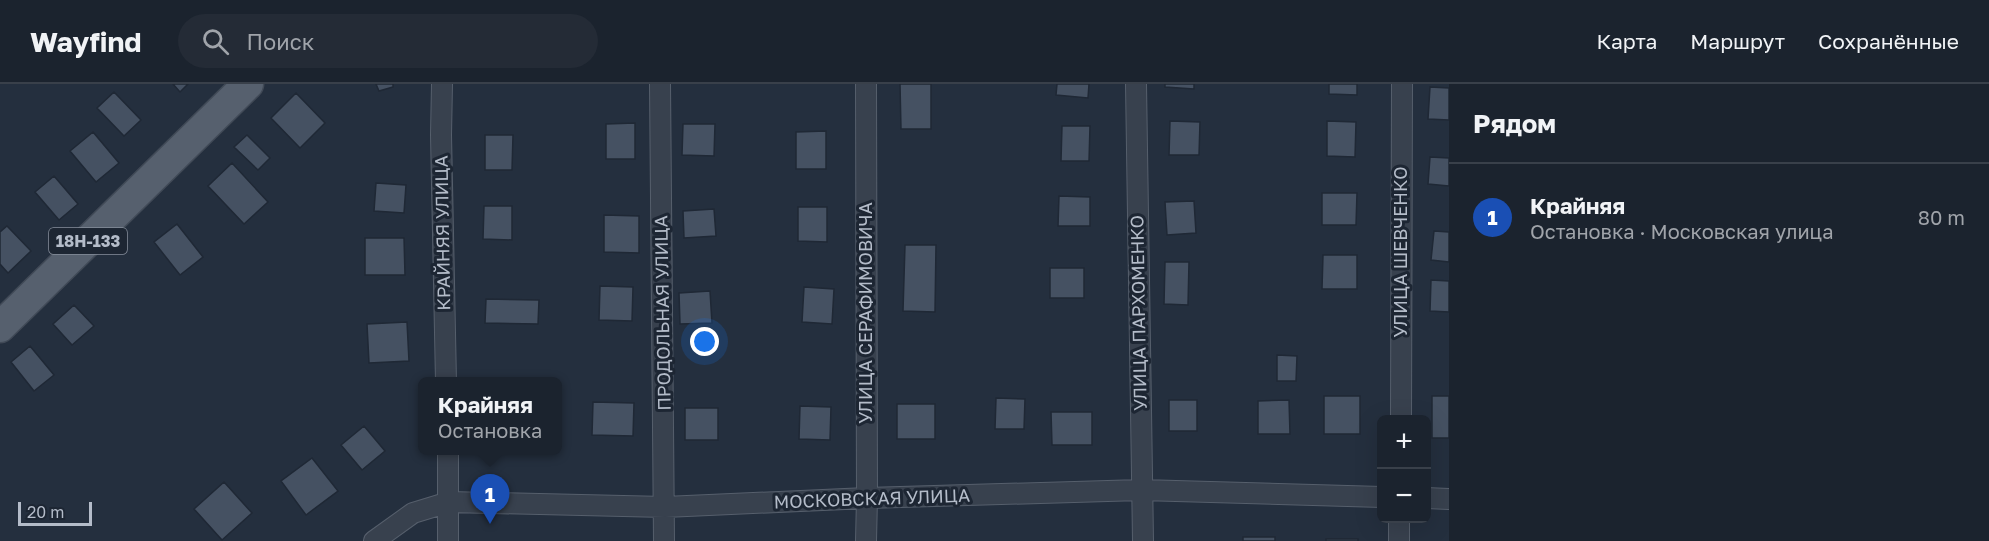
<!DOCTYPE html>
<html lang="ru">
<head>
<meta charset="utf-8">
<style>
  :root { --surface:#1b232e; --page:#242b36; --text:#f1f3f6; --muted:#a0a4aa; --line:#39404a; --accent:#2563eb }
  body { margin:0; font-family:"Golos Text",sans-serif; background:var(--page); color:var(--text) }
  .controls { position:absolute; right:18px; bottom:18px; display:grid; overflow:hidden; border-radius:9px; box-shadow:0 6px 24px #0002 }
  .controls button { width:54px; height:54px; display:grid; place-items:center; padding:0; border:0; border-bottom:2px solid var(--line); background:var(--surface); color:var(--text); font:30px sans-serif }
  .scale { position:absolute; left:18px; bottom:15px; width:74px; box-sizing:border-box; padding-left:6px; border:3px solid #b4bcc9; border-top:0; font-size:16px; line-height:21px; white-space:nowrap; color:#b4bcc9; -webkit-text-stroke:4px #1d2633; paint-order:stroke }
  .you { position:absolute; left:705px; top:258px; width:21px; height:21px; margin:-15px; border:4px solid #fff; border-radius:50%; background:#1a73e8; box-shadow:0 0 0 9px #1a73e833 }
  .badge { display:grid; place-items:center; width:39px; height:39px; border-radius:50%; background:var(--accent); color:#fff; font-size:20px; font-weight:700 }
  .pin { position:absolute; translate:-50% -50px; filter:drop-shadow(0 2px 3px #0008) }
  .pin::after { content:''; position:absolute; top:32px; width:21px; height:18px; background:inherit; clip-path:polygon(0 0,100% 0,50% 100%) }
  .popup { position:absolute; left:418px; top:293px; width:144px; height:78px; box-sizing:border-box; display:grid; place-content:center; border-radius:9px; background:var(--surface); filter:drop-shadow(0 2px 4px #0005); font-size:20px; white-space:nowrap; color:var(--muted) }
  .popup b { font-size:22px; color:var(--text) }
  .popup::after { content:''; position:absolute; left:50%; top:100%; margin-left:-12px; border:12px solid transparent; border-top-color:var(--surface) }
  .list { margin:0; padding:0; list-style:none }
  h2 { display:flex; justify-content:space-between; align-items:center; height:78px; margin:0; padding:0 24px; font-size:26px }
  h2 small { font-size:20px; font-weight:400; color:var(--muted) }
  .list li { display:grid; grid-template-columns:39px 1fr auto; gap:18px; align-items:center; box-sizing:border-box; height:108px; padding:0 24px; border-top:2px solid var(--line) }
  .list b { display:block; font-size:22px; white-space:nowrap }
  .list p { margin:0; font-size:20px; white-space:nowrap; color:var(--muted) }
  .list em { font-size:20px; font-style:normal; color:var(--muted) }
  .icon { flex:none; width:33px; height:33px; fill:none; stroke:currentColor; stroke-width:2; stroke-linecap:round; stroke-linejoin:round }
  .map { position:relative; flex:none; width:1449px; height:457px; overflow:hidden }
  header { display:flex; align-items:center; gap:36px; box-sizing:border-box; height:84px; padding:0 30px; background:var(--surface); border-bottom:2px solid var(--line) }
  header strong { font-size:28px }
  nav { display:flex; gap:33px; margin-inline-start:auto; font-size:21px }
  .search { width:420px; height:54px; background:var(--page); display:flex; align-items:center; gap:15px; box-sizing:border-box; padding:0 21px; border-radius:33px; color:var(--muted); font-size:22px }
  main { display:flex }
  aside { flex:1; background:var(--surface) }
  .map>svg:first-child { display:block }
  .building { fill:#455162; stroke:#1f2835; stroke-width:1.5 }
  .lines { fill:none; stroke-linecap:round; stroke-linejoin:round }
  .minor-casing { stroke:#565f6c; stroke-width:22 }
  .primary-casing { stroke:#414a57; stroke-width:33 }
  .minor { stroke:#38414e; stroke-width:20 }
  .primary { stroke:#56606e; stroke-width:30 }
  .labels { text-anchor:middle; stroke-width:6; stroke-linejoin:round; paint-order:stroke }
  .shield { fill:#1d2633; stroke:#878f9c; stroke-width:1.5 }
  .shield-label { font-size:16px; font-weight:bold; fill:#b4bcc9 }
  .street-label { font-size:18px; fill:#b4bcc9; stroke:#1d2633 }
</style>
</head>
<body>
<header>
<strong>Wayfind</strong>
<div class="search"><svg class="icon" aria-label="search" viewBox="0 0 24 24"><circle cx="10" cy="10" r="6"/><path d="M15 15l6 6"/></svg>Поиск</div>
<nav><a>Карта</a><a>Маршрут</a><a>Сохранённые</a></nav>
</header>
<main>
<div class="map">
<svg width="1449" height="457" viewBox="0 0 1449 457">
  <rect width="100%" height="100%" fill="#242f3e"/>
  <!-- building -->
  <path class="building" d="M173,0H188L180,8Z
    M376,0H393V3L379,7Z
    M900,0H931V45H901Z
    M1057,0H1089L1088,14L1056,11Z
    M1165,0H1194V5L1165,3Z
    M1329,0H1357V11L1329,10Z
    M1430,3L1449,4V36L1428,35Z
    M114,8L141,36L124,52L97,24Z
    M296,9L325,39L300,64L271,34Z
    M1170,37L1200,38L1199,71H1169Z
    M1327,37L1356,38L1355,73L1327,72Z
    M635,39V75H606V40Z
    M683,40H715L714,72L682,71Z
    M1062,42H1090L1089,77H1061Z
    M826,47V85H796V48Z
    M93,48L119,79L96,98L70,67Z
    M247,51L270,74L258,86L234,63Z
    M485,51H513L512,86H485Z
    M1430,73L1449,74V102L1428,100Z
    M232,79L268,118L244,140L208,102Z
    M54,92L78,120L59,136L35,108Z
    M376,99L406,101L404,129L374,127Z
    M1322,109H1357L1356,141H1322Z
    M1059,112L1090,113V142H1058Z
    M1194,117L1196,149L1167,151L1165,118Z
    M484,122H512V156L483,155Z
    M798,123H827V158L798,157Z
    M714,125L716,152L684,154L683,127Z
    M604,131L639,132V169L604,168Z
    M177,140L203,173L180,191L154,158Z
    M7,142L31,167L8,189L0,180V148Z
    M1434,147L1449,148V178L1431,176Z
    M365,154H404L405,191H365Z
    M905,161H936L935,228L903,227Z
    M1323,171H1357V205H1322Z
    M1165,178H1189L1188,221L1164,220Z
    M1050,184H1084V214H1050Z
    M1431,196L1449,197V228L1430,227Z
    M600,202L633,203L632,237L599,236Z
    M804,203L834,205L832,240L802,238Z
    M710,207L712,239L680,240L679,209Z
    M486,215L539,216L538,240L485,239Z
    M74,221L94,242L72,261L53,240Z
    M407,238L409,277L369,279L367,240Z
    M30,262L54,291L34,307L11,278Z
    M1277,271L1297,272L1296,297H1277Z
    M1324,312H1360V350H1324Z
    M1432,312H1449V354H1432Z
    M996,314L1025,315L1024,345H995Z
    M1169,316H1197V347H1169Z
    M1289,316L1290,350H1258V317Z
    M593,318L634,319L633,352L592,351Z
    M897,320H935V355H897Z
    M800,322L831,323L830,356L799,355Z
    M685,324H718V356H685Z
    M1051,328H1092V361H1052Z
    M364,342L385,367L362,386L341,361Z
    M312,374L338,407L306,431L281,397Z
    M224,398L252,429L222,456L194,425Z
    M1243,453H1275V457H1243Z
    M1326,455H1358V457H1326Z"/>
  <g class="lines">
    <!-- minor casing -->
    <g class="minor-casing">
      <path id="minor" d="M442,0L441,51L446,298
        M660,0L664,457
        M1136,0L1143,457
        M1401,336L1402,0
        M448,366V457
        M1426,414L1449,415
        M374,457L413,429L449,418L665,423L867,414L1141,406L1382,413
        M866,457L867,414L866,0
        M1399,457V434"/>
    </g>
    <!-- primary casing -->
    <g class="primary-casing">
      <path id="primary" d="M0,243L248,0"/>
    </g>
    <!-- minor -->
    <use href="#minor" class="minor"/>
    <!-- primary -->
    <use href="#primary" class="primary"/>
  </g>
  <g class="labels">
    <!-- shield labels -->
    <rect class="shield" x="49" y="144" width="78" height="26" rx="4.5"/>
    <g class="shield-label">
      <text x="88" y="163">18Н-133</text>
    </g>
    <!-- street labels -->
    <g class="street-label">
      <text transform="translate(443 149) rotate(-91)" y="6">КРАЙНЯЯ УЛИЦА</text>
      <text transform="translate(1401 168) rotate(-90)" y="6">УЛИЦА ШЕВЧЕНКО</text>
      <text transform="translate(663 229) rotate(-91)" y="6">ПРОДОЛЬНАЯ УЛИЦА</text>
      <text transform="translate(866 229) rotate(-90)" y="6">УЛИЦА СЕРАФИМОВИЧА</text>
      <text transform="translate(1139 229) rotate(-91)" y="6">УЛИЦА ПАРХОМЕНКО</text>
      <text transform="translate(872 415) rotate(-2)" y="6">МОСКОВСКАЯ УЛИЦА</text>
    </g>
  </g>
</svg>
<div class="controls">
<button>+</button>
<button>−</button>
</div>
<div class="scale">20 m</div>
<div class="you"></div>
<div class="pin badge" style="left:490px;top:440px;background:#1a4fb4">1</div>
<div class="popup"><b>Крайняя</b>Остановка</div>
</div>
<aside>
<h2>Рядом<small></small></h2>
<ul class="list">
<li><span class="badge" style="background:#1a4fb4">1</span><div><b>Крайняя</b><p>Остановка · Московская улица</p></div><em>80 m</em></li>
</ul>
</aside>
</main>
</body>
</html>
